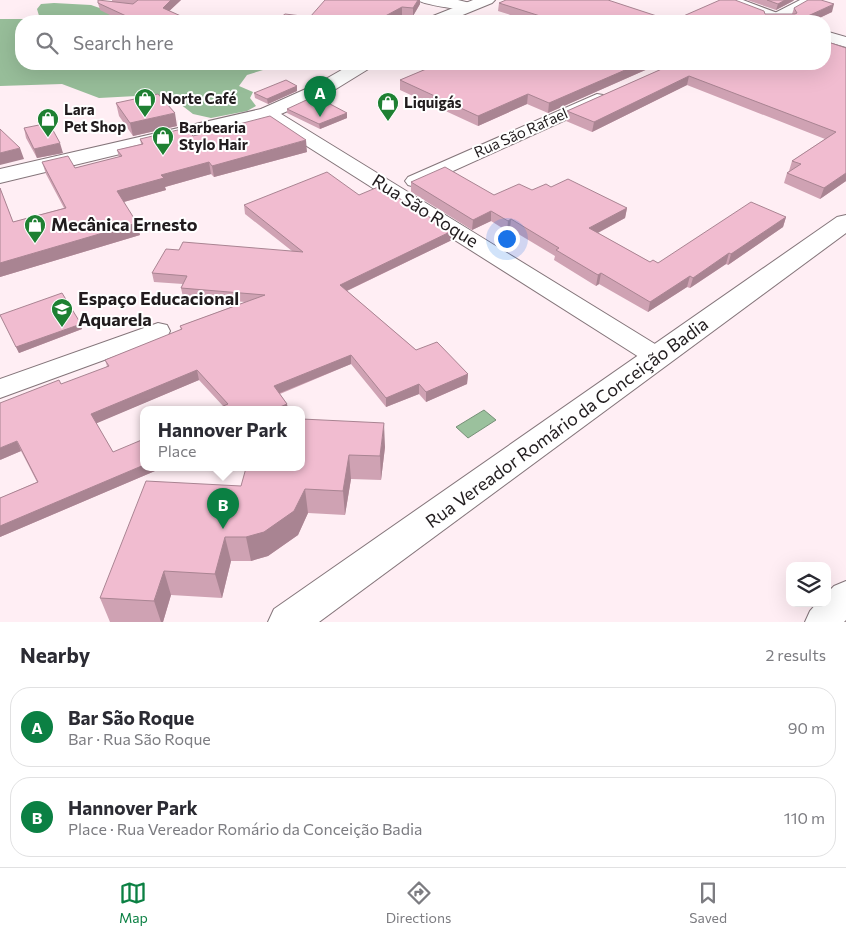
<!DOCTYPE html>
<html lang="en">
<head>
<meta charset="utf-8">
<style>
  :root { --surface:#fff; --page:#f7f7f7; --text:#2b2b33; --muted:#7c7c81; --line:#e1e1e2; --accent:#0b8043 }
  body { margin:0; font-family:Commissioner,sans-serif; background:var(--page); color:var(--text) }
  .controls { position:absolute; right:15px; bottom:15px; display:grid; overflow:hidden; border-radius:10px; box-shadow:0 5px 20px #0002 }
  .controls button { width:45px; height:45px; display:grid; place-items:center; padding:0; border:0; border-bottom:1px solid var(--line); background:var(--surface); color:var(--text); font:25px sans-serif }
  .you { position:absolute; left:506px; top:238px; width:18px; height:18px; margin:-12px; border:4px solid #fff; border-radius:50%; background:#1a73e8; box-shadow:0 0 0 8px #1a73e833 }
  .badge { display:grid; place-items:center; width:32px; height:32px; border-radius:50%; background:var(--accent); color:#fff; font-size:16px; font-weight:700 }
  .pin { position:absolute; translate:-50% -41px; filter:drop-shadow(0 1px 2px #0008) }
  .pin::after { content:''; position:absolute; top:26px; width:18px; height:15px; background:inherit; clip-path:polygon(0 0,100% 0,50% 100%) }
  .popup { position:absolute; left:140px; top:406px; width:165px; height:65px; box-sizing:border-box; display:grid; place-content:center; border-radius:10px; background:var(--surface); filter:drop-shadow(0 1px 4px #0005); font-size:16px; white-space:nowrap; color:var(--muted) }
  .popup b { font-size:19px; color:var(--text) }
  .popup::after { content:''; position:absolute; left:50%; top:100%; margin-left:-10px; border:10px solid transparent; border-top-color:var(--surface) }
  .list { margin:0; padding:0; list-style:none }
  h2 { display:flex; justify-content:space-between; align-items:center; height:65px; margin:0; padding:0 20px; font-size:21px }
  h2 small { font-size:16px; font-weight:400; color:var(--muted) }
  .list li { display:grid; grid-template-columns:32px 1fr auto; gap:15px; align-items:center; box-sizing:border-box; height:80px; margin:0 10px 10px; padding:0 10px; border:1px solid var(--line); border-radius:20px }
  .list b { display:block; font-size:19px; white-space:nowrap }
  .list p { margin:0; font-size:16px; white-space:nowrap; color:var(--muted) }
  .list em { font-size:16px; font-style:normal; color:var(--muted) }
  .icon { flex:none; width:28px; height:28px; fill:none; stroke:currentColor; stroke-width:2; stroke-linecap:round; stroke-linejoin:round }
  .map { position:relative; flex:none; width:846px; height:622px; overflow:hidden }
  .search { position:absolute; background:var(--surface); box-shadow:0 5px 20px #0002; left:15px; right:15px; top:15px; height:55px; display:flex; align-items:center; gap:12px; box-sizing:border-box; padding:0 18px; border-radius:20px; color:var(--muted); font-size:19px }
  .sheet { height:245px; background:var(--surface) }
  nav { display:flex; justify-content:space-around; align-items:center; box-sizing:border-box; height:70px; border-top:1px solid var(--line); background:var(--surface); font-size:14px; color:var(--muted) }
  nav a { display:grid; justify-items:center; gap:2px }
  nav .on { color:var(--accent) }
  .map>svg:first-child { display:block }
  .forest { fill:#97bd99 }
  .water { fill:#9bc19d; stroke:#769077 }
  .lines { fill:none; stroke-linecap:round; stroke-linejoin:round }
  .street-casing { stroke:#84757a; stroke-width:2 }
  .secondary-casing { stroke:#84757a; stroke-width:2 }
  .primary-casing { stroke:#84757a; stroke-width:2 }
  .street { fill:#fff; fill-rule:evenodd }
  .secondary { fill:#fff; fill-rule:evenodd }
  .primary { fill:#fff; fill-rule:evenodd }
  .wall { fill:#cfa2b3 }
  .shaded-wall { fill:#a98492 }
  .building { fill:#f1bcd0; stroke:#a98492 }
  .labels { text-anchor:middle; stroke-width:4; stroke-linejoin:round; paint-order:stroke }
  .far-poi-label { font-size:15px; font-weight:bold; fill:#211c1e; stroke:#fff; text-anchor:start }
  .far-street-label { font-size:15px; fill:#211c1e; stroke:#fff }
  .street-label { font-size:18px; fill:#211c1e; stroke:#fff }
  .poi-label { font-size:18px; font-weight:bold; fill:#211c1e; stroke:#fff; text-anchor:start }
</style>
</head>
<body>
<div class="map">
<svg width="846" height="622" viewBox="0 0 846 622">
  <rect width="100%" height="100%" fill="#ffeef4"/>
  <!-- forest -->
  <path class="forest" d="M54,3L91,5L114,13L112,19L108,21H21V64H249L263,70L247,75L239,86L253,92L250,98L256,106L247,111L211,118L193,114L175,100L155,95L99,98L62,84L0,86V19H40L37,9L41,4Z"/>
  <!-- water -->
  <path class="water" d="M484,410L496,420L468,438L456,427Z"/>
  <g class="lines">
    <!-- street casing -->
    <g class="street-casing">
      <path id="street" d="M418,0H458L474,4L476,7L469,11C459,9 423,5 418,0Z
        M800,0H817L780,21H763L765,18Z
        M597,94L603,95L605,99L603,103L422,185L415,187L408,185L405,181L408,177Z
        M267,108L273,109L668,352L672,358L668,364L659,366L650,364L261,117L258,113L261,109Z
        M158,323L167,325L170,331L167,337L0,398V379Z
        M846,581V620L844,622H805L810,611L817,603H827V593L834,586Z"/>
    </g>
    <!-- secondary casing -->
    <g class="secondary-casing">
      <path id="secondary" d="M846,215V233L319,622H268L274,609L837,217Z"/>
    </g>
    <!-- primary casing -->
    <g class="primary-casing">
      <path id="primary" d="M473,0H495L492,3L448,21H426L428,18Z
        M721,0H743L791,18L793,21H771L724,3Z
        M825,31L846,37V47L825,41Z
        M352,64H373L370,68L331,92L274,117L0,183V169L261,109L317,84Z"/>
    </g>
    <!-- street -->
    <use href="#street" class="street"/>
    <!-- secondary -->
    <use href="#secondary" class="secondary"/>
    <!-- primary -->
    <use href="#primary" class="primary"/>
  </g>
  <!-- wall -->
  <path class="wall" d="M112,0H181L169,11L192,21H122L100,10L98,3L112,2Z
    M747,0H794L793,1L776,10Z
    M499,3L672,21L765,14H792L794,8L832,12L813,21H529L498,11Z
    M420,4L413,16L402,15L392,21H276Z
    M846,48V181L820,199L784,183L787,173L789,171L792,161L825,139L687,85L592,132L566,121L567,111L673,64Z
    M294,64H318L310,68Z
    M438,64H659L548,113L527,104L478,126L400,90V80Z
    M297,86V91L268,104L255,98L254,93Z
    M116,103L177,126L133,136L119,116Z
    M287,109L347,113V118L320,129L287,113Z
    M24,128L63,153L37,158L26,138Z
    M193,136L307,152L214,177L211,174L165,187L166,190L124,202L140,235L0,277V188L13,222L64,208L46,174L42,162L75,168L119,157L117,150L141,144L140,139Z
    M411,182L494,195L532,190L551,187L627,208L625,218L598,233L650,262L658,263L786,217L783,227L728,265L726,264L690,288L687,287L648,312L599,284L596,286L554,260L555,256L510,229L507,231L491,221L472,230L411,192Z
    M387,193L452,231V240L347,291L416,350L468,374L467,384L426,402L419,394L386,407L351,364L280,394L287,404L288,410H214L223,406L199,380L96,423L113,452L162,468L0,537V498L37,482L21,451L0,460L107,366L105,360L181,330L180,326L245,302L183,297L181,288L183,284L154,282L152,273L179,250L292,251L245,214L244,205Z
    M0,315L81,324L82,329L19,353Z
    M302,419L385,447L381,480L351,479L345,515L308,513L298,535L268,556L251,561H231L222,598L171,595L163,622H110L100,598L241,486Z"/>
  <!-- shaded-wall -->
  <path class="shaded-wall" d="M171,0H181L164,16L163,8Z
    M418,0H420V4L413,16V8Z
    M785,0H794L793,1L776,10L778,4Z
    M834,4L832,12L813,21H797Z
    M402,7V15L392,21H376Z
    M310,64H318L310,68Z
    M639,64H659L548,113L549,103Z
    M689,76L687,85L592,132L594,122Z
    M297,86V91L268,104L267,99Z
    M528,94L527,104L478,126V116Z
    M175,113L177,126L133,136L130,123Z
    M347,113V118L320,129L319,124Z
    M306,140L307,152L214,177L212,166Z
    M60,143L63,153L37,158L34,149Z
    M20,148L24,159L0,165V153Z
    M209,162L211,174L165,187L166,190L120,203L117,191L161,175Z
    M846,173V181L820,199L824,188Z
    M627,208L625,218L588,238L589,228Z
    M491,211V221L472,230L473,220Z
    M786,217L783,227L728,265L731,254Z
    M511,219L510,229L507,231L508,221Z
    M137,223L140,235L0,277V263Z
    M452,231V240L340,294V285Z
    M729,253L726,264L690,288L693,278Z
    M601,273L599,284L596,286L598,275Z
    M690,276L687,287L648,312L650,302Z
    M81,324L82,329L19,353L16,347Z
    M351,355V364L275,395L274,386Z
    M197,370L199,380L95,424L91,414Z
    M468,374L467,384L426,402V392Z
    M419,384V394L386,407V398Z
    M287,404L288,410H273Z
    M384,423L385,447L381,480L380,456Z
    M17,441L21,451L0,460V448Z
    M349,455L351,479L345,515L343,491Z
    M144,465V468H162L0,537V526Z
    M305,489L308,513L298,535L268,556L251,561L246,537Z
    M225,537L231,561L222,598L215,574Z
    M164,571L171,595L163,622H161L154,601Z"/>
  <!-- building -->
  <path class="building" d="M98,0L133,4L138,0H171L163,8L192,21H137L98,3Z
    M325,0H418L413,8L402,7L376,21H276L285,14L310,17Z
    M506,0H608L672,21L720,0H735L764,11L765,14H795L797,13L794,8L808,0H821L834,4L797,21H556L499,3Z
    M767,0H785L778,4Z
    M825,41L846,48V173L824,188L787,173L801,164L792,161L836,132L689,76L594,122L567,111L673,64H825Z
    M438,64H639L549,103L528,94L478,116L400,80Z
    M286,80L297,86L267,99L254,93Z
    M158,94L175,113L130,123L116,103Z
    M315,96L347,113L319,124L287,109Z
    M270,116L306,140L212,166L209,162L161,175L164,178L117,191L137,223L0,263V188L13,222L66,208L42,162L68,156L75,168L122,156L117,150L143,144L140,139L186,128L193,136Z
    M49,123L60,143L34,149L24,128Z
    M0,129L20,148L0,153Z
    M445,167L494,195L519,184L532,190L546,184L551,187L568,179L627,208L589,228L650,262L653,260L658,263L751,202L786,217L731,254L729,253L693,278L690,276L650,302L601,273L598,275L556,250L559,248L511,219L508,221L491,211L473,220L411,182Z
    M327,172L359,195L378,187L387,193L389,192L452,231L340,285L416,350L437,342L468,374L426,392L419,384L386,398L351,355L274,386L287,404L273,410H214L228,404L197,370L91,414L113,452L144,439V465L0,526V498L38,482L17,441L0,448V403L59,380L61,384L109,366L105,360L182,329L180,326L265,295L181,288L187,276L152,273L166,249L179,250L183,242L303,252L244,205Z
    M62,293L81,324L16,347L0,315Z
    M302,419L384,423L380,456L349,455L343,491L305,489L294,511L264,532L246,537H225L215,574L164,571L154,601L100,598L146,481L241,486L246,468H302Z"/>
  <!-- icons -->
  <defs>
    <g id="shop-pin" transform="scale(1.125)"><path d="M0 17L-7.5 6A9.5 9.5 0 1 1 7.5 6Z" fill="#1e8032" stroke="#fff"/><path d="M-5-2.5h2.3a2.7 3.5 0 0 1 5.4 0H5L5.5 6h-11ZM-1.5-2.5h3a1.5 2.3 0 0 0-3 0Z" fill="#fff"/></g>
    <g id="school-pin" transform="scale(1.125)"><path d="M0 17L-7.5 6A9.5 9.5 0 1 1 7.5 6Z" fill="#1e8032" stroke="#fff"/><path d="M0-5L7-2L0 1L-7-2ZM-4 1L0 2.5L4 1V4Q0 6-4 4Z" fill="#fff"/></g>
  </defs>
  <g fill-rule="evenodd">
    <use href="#shop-pin" x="145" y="99"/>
    <use href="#shop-pin" x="388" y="103"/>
    <use href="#shop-pin" x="48" y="119"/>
    <use href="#shop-pin" x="163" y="137"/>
    <use href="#shop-pin" x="35" y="225"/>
    <use href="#school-pin" x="62" y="309"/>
  </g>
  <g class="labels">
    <!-- far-poi labels -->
    <g class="far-poi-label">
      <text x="161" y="104">Norte Café</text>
      <text x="404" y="108">Liquigás</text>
      <text x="64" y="115">Lara<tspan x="64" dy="17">Pet Shop</tspan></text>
      <text x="179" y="133">Barbearia<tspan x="179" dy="17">Stylo Hair</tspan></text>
    </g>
    <!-- far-street labels -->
    <g class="far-street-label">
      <text transform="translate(521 133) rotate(-24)" y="5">Rua São Rafael</text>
    </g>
    <!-- street labels -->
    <g class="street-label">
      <text transform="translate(425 211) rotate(32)" y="6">Rua São Roque</text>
      <text transform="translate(567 423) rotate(-36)" y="6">Rua Vereador Romário da Conceição Badia</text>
    </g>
    <!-- poi labels -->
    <g class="poi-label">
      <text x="51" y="231">Mecânica Ernesto</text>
      <text x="78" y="305">Espaço Educacional<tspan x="78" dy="21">Aquarela</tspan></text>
    </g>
  </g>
</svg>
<div class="controls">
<button><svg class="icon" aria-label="layers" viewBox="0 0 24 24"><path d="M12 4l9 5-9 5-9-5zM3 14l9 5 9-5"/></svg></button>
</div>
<div class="you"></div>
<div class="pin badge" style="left:320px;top:117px">A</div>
<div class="pin badge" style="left:223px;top:529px">B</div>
<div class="popup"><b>Hannover Park</b>Place</div>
<div class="search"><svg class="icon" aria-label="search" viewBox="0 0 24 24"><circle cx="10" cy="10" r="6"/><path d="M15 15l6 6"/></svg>Search here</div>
</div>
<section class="sheet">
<h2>Nearby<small>2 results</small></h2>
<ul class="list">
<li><span class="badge">A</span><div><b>Bar São Roque</b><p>Bar · Rua São Roque</p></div><em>90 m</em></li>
<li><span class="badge">B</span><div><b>Hannover Park</b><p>Place · Rua Vereador Romário da Conceição Badia</p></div><em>110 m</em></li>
</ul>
</section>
<nav>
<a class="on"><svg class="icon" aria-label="map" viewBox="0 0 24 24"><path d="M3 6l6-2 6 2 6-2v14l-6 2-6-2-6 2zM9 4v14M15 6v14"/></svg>Map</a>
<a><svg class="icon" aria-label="directions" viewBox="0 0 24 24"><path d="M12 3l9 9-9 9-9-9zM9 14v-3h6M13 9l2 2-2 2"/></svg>Directions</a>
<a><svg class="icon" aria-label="saved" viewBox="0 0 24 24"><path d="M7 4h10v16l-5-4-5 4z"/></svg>Saved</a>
</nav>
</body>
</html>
